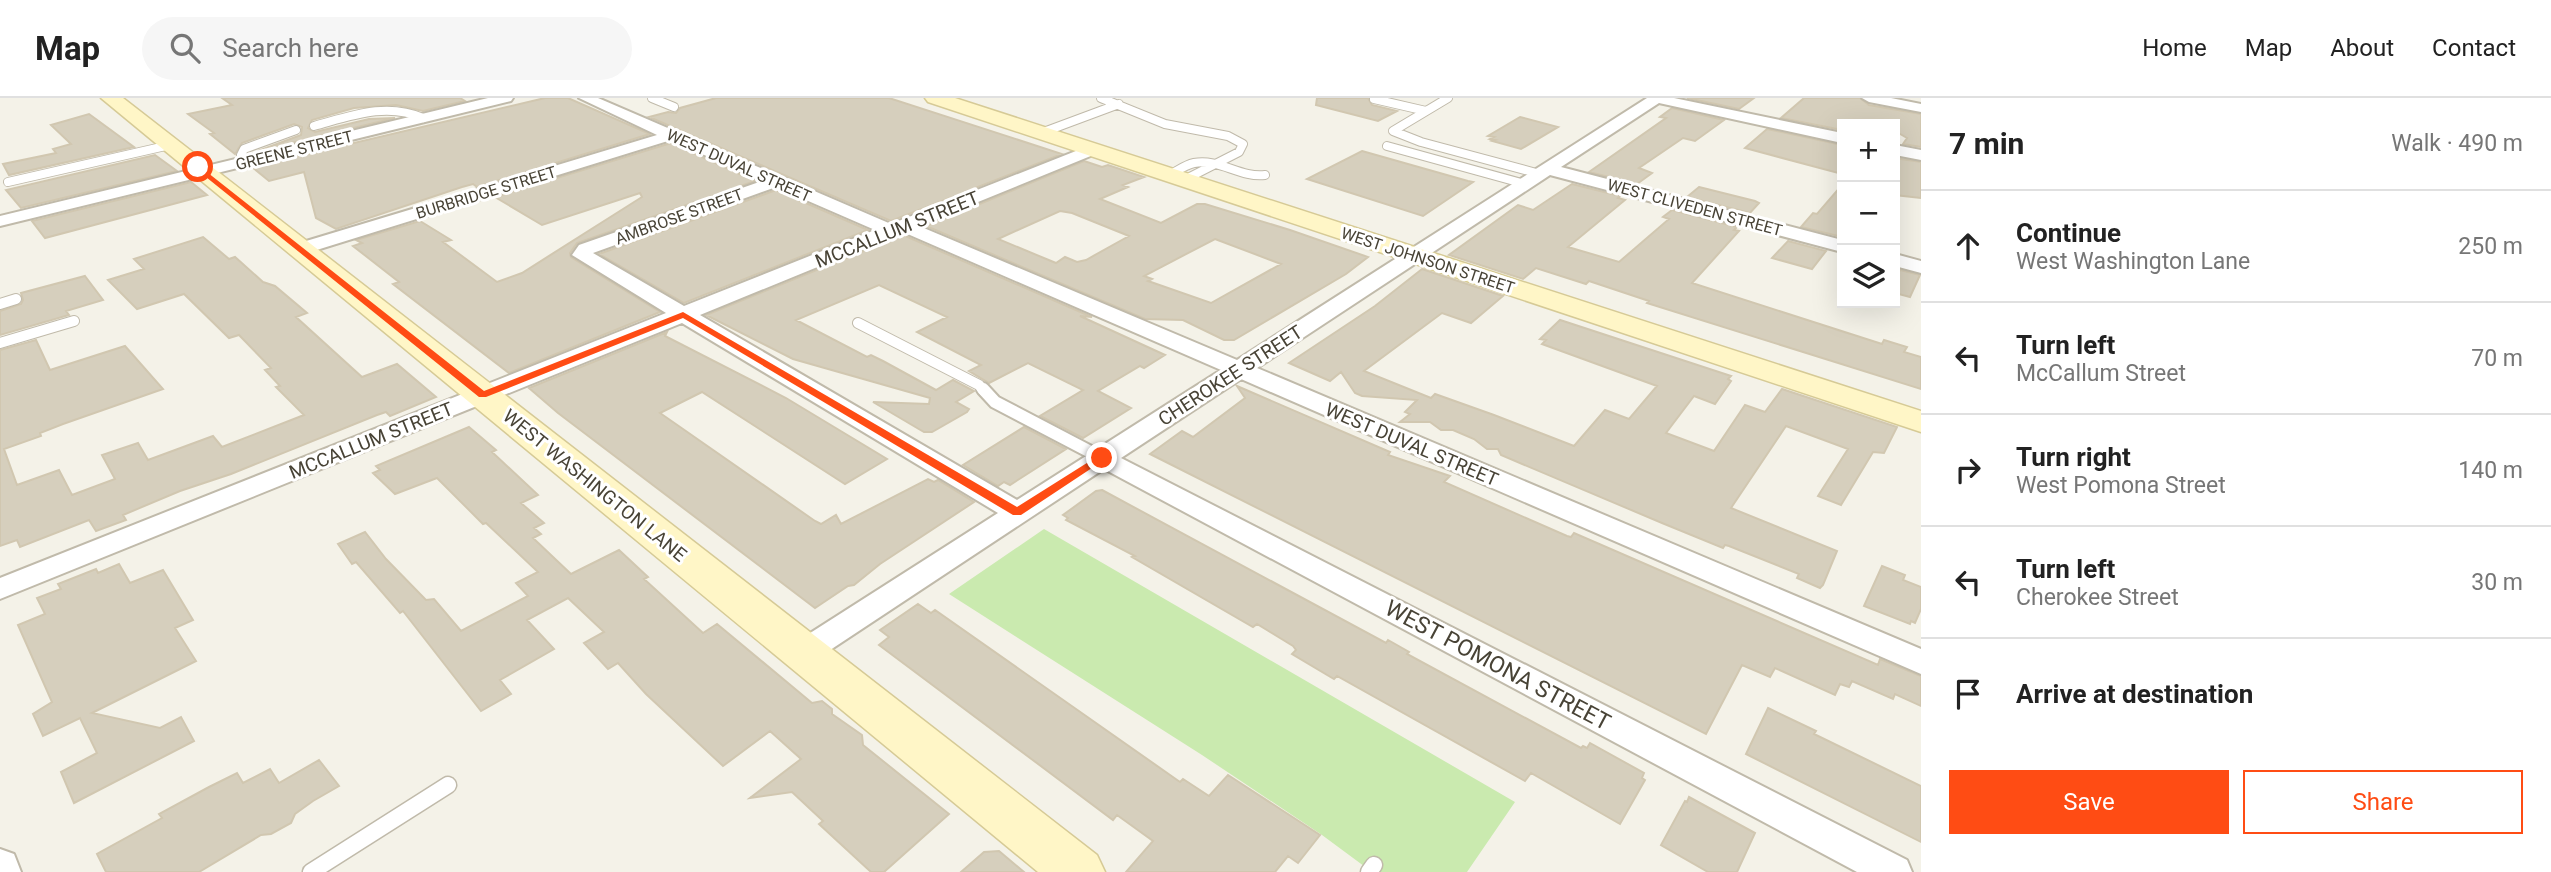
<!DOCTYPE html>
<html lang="en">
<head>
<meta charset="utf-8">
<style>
  :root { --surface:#fff; --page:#f6f6f6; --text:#222; --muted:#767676; --line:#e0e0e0; --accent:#ff4c14 }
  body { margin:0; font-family:Roboto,sans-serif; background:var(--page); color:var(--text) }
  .controls { position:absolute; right:21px; top:21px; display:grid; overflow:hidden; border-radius:0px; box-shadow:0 7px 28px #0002 }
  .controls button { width:63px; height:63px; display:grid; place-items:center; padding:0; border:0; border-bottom:2px solid var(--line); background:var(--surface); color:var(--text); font:35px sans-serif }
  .stop { position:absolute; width:21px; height:21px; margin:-16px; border:5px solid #ff4c14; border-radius:50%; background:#fff }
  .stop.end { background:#ff4c14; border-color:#fff; box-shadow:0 2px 7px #0008 }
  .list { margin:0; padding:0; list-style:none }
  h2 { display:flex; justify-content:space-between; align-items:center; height:91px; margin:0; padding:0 28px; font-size:30px }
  h2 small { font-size:23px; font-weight:400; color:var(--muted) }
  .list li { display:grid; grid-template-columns:46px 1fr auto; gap:21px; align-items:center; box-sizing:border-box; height:112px; padding:0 28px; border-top:2px solid var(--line) }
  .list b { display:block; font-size:26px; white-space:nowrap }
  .list p { margin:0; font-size:23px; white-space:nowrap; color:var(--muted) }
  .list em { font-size:23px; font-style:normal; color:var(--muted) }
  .actions { display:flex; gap:14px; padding:21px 28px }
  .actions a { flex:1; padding:16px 0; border:2px solid var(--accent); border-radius:0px; text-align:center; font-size:24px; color:var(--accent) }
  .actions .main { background:var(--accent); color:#fff }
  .icon { flex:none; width:38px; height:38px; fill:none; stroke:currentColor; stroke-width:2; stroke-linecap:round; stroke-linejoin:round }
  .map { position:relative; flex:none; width:1921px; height:774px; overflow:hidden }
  header { display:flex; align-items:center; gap:42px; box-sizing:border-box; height:98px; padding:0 35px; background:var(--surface); border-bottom:2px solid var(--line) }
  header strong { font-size:33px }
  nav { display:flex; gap:38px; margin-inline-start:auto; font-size:24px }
  .search { width:490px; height:63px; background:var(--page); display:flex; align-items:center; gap:18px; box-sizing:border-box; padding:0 24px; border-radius:38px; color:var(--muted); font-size:26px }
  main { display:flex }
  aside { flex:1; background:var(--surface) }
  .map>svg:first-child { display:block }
  .green { fill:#caeaaf }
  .building { fill:#d6cfbd; stroke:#d1c7b0; stroke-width:2; fill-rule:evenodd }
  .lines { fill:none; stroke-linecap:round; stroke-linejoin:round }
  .lane-far3-casing { stroke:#c0baaa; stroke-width:10 }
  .lane-far2-casing { stroke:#c0baaa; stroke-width:12 }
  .lane-far1-casing { stroke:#c0baaa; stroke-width:16 }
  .lane-casing { stroke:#c0baaa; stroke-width:19 }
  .street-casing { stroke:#c0baaa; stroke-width:4 }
  .secondary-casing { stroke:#d6ca96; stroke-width:3 }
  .lane-far3 { stroke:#fff; stroke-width:8 }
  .lane-far2 { stroke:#fff; stroke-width:10 }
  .lane-far1 { stroke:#fff; stroke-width:12 }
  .lane { stroke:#fff; stroke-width:16 }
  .street { fill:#fff; fill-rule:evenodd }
  .secondary { fill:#fff6c7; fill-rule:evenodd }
  .route { fill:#ff4c14 }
  .labels { text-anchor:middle; stroke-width:6; stroke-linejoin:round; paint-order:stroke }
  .far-street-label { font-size:16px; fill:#484336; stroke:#fff }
  .street-label { font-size:19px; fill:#484336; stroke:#fff }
  .near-street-label { font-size:23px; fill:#484336; stroke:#fff }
</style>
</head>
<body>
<header>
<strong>Map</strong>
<div class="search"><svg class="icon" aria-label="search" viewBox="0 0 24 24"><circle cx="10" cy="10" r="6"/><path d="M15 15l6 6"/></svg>Search here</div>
<nav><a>Home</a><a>Map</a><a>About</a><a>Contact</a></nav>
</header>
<main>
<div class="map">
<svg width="1921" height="774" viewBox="0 0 1921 774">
  <rect width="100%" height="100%" fill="#f4f2e8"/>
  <!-- green -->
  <path class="green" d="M1044,431L1515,704L1467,774H1372L1322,737L1202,657L949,496Z"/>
  <!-- building -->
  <path class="building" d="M222,0H460L465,3L423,13L396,7L354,10L312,22L308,30L315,34L369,21L395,20L258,53L301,37L302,29L294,26L242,45L235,56L210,36L214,35L188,16L232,7Z
    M545,0H568L650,36L477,89L473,86L462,89L336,131L316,120L304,74L269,83L252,69Z
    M716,0H889L1062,56L891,123L649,19L668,14L676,15L680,10Z
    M1317,0H1368L1372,7L1397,13L1378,23L1316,7Z
    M1687,0H1754L1739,11Z
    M1804,0H1860L1869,7L1921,16V49L1903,46L1907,40L1895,33V26H1842V32L1781,20Z
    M1672,10L1724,22L1695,43L1683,40L1639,70L1652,75L1637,86L1589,74L1666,20L1660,19Z
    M89,16L134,49L9,77L3,66L56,55L53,51L71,46L51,27Z
    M1520,19L1558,29L1521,51L1492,43L1495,42L1490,41L1494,39L1488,38Z
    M1767,31L1842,47V76L1745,50Z
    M671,45L755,83L577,145L570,155L571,159L660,214L509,275L393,186L399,184L353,148L362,145L356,142L420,123L451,142L443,144L497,184L522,175L642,99L640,95L542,127L495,99Z
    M1362,53L1468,83L1473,84L1423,118L1307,81Z
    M155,57L177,73L21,110L6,92Z
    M1895,60L1921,64V100L1895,97Z
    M1084,63L1102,69L1108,67L1144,79L1123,87L1128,89L1100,101L1161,125L1197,106H1205L1290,132L1368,159L1346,176L1234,242H1224L1183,222L1145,221L926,128ZM1060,113L1072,115L1129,138L1086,162L1077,164L1065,159L1056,165L998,141ZM1215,141L1281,166L1211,205L1148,183L1152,181L1144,178Z
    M191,84L207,97L45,140L32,123Z
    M1572,86L1620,98L1618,100L1625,102L1568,149L1619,164L1669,121L1663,119L1672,112L1737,129L1734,132L1739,133L1692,185L1882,246L1884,242L1907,249L1904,254L1921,259V291L1647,205L1649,203L1589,183L1586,186L1536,170L1523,181L1449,157L1518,107L1533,112Z
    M1842,87V133L1838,138L1801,129L1813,115L1817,116Z
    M1699,89L1755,103L1759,105L1750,115L1687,99Z
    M776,92L868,132L684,205L599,156Z
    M903,137L1092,219L1080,218L1165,257L1144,270L1140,268L1098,293L1131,310L1083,340L1040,318L1083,292L1028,265L989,285L969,273L981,267L917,234L947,219L879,187L796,222L867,259L871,257L883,263L936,292L953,282L974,293L956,304L969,311L967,314L932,334H924L873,304L929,306L930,300L793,261L706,217Z
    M203,139L229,161L235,159L263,184L275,188L307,215L296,219L362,279L397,266L436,299L390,318L386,314L377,317L231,376L180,393L123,417L126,422L96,433L89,422L20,449L17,442L0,448V252L36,242L50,272L125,248L163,291L63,326L40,335L41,338L4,351L17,387L59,372L72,397L115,381L102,357L138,345L148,362L213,338L222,349L304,317L276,289L280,288L265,272L271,270L239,237L229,240L184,196L137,211L108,182L144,171L134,161Z
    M1788,143L1826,153L1812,171L1772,160Z
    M1422,171L1503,198L1471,225L1442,215L1364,273L1431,300L1435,296L1494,317L1574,348L1605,312L1629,321L1657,288L1542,246L1546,242L1540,241L1560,222L1731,278L1728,281L1731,283L1715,306L1694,298L1666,335L1714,353L1745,307L1765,314L1782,291L1897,329L1884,355L1873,354L1841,407L1818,398L1848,351L1786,328L1731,410L1837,453L1823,487L1820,490L1797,480L1799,476L1729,448L1725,447L1723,450L1662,425L1501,357L1498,351H1487L1474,341L1453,332H1441L1430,324H1400L1410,316L1405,314L1417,302L1362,298L1355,295L1341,274L1330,283L1289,265L1375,208Z
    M1900,172L1920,177L1910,199L1895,195V181Z
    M85,178L103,202L66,213L69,217L0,237V213L21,206L23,202L21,195Z
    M667,234L665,238L786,300L887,361L845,386L702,294L660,315L815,423L821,426L836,417L841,426L928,381L934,384L938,382L974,404L880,466L854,487L848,488L815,510L558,315L529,290Z
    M1237,288L1390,354L1388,357L1450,378L1444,384L1567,438L1571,439L1574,435L1878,567L1880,561L1921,578V608L1895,596L1893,601L1852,583L1849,589L1840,586L1835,597L1775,570L1770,579L1742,567L1706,636L1150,356L1182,333L1193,339L1245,300Z
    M469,329L496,352L492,354L538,397L521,405L544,425L534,430L541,436L533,440L571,476L619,452L648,479L644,481L703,535L717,526L812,605L822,603L832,611V616L862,637L863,647L949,716L884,774H871L819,726L823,723L792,694L750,700L801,661L770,633L723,668L646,596L618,565L608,571L584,545L604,534L568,500L527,522L554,551L500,582L511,596L481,613L403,513L400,515L356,464L352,466L338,446L365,434L386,461L426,502L434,501L461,533L528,498L516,485L538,474L486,425L483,426L437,380L395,396L373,375L380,372L376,368Z
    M1024,329L1066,351L1010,387L1004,384L998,388L963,367Z
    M1102,392L1386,545L1388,542L1409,554L1407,556L1581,650L1583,648L1587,650L1590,645L1644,675L1642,680L1645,682L1620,726L1531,675L1525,683L1337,578L1334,581L1292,556L1296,552L1293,548L1257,526L1253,529L1132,459L1135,458L1066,422L1068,420L1063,417L1096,393Z
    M119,466L130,485L163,472L193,522L175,530L196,563L92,615L160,630L181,619L194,643L74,705L61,674L97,655L80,620L43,638L33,616L52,604L18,527L45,516L37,500L61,491L58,486L96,471L98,475Z
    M1882,468L1905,477L1903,482L1921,489V511L1915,525L1911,523L1910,526L1864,508Z
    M918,506L931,515L935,512L1180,684L1183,681L1209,698L1228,677L1320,737L1298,765L1288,758L1275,774H1126L1153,743L1117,717L1113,722L879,547L889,539L880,532Z
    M1768,610L1816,633L1814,636L1921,688V744L1746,656Z
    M319,662L339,688L313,703L295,716L291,725L271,736L261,737L199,774H106L97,756L162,720L159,716L209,689L237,675L243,685L270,671L279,685Z
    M1689,699L1755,735L1737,774H1708L1661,747L1685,703L1687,704Z
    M999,753L1024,774H961L984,754Z"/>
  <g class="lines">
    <!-- lane-far3 casing -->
    <g class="lane-far3-casing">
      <path id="lane-far3" d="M652,0L674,9
        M1101,0L1165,26L1228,38L1243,46L1239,54L1184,82
        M1448,0L1393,33L1421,44L1540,76
        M1374,1L1426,13
        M314,28C351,18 386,4 423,20
        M1041,35L1119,6
        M1387,48L1525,86
        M247,63L241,57L244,51L296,32
        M1169,77C1177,73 1185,67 1194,65C1219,60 1240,80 1265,77
        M8,84L170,47"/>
    </g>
    <!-- lane-far2 casing -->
    <g class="lane-far2-casing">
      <path id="lane-far2" d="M0,206L16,201
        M858,225L979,287L984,293
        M0,245L74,223"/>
    </g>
    <!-- lane-far1 casing -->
    <g class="lane-far1-casing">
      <path id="lane-far1" d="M983,291L995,304L1102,360"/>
    </g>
    <!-- lane casing -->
    <g class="lane-casing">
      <path id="lane" d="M311,774L448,687
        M1369,774L1374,767"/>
    </g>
    <!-- street casing -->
    <g class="street-casing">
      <path id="street" d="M488,0H513L511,3L0,128V118Z
        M579,0H598L891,126L1086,49H1098L1100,52L1098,55L919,128L1237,262L1647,0H1674L1842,35V45L1659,5L1561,69L1842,142V154L1550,77L1257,270L1921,551V576L1241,281L1121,360L1907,762L1912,774H1857L1104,371L815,562L804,566L793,562L788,554L793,546L998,415L682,225L0,501V480L666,215L572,157L579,147L762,83L671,42L307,155L300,157L291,151L293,147L657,37ZM776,89L875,132L684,208L593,155ZM903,134L1221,272L1017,402L700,217Z
        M1862,0H1891L1921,6V14L1869,4Z
        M1895,47L1921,52V62L1895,57Z
        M1895,156L1921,163V175L1895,168Z
        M0,751L14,756L21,774H0Z"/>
    </g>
    <!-- secondary casing -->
    <g class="secondary-casing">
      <path id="secondary" d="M101,0H123L1097,757L1105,774H1038Z
        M925,0H955L1921,313V334L928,4Z"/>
    </g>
    <!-- lane-far3 -->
    <use href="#lane-far3" class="lane-far3"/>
    <!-- lane-far2 -->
    <use href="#lane-far2" class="lane-far2"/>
    <!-- lane-far1 -->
    <use href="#lane-far1" class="lane-far1"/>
    <!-- lane -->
    <use href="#lane" class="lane"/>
    <!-- street -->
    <use href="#street" class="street"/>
    <!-- secondary -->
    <use href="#secondary" class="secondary"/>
  </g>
  <!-- route -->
  <path class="route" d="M198,67L484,293L683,214L1017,409L1098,358L1107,360L1021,417H1013L683,220L486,299H479L196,71Z"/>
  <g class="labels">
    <!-- far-street labels -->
    <g class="far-street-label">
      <text transform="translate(294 52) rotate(-14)" y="6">GREENE STREET</text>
      <text transform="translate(739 67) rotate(24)" y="6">WEST DUVAL STREET</text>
      <text transform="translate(486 94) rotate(-17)" y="6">BURBRIDGE STREET</text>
      <text transform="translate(1695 109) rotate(15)" y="6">WEST CLIVEDEN STREET</text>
      <text transform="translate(679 118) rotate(-20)" y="6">AMBROSE STREET</text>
      <text transform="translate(1428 162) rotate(18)" y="6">WEST JOHNSON STREET</text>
    </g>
    <!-- street labels -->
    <g class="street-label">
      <text transform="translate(897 131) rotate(-22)" y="7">MCCALLUM STREET</text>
      <text transform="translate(1230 277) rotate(-33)" y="7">CHEROKEE STREET</text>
      <text transform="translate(371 342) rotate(-22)" y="7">MCCALLUM STREET</text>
      <text transform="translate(1412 346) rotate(23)" y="7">WEST DUVAL STREET</text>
      <text transform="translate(595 387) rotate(39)" y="7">WEST WASHINGTON LANE</text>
    </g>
    <!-- near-street labels -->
    <g class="near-street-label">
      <text transform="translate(1498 567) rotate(28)" y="8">WEST POMONA STREET</text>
    </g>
  </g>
</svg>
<div class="controls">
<button>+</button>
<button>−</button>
<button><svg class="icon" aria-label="layers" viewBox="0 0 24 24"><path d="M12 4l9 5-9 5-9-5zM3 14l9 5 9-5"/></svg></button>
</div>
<div class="stop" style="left:198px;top:69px"></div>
<div class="stop end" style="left:1102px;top:360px"></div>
</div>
<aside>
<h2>7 min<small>Walk · 490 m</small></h2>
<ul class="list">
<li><svg class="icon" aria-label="ahead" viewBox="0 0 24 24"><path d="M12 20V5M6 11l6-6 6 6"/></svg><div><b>Continue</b><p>West Washington Lane</p></div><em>250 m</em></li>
<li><svg class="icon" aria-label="left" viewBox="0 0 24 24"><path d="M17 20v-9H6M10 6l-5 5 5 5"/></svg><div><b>Turn left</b><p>McCallum Street</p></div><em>70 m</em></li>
<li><svg class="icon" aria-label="right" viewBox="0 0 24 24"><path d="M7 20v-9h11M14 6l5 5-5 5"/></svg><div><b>Turn right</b><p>West Pomona Street</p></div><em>140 m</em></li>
<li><svg class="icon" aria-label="left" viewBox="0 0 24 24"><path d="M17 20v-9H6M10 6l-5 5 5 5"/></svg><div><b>Turn left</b><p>Cherokee Street</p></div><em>30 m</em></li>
<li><svg class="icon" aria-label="arrive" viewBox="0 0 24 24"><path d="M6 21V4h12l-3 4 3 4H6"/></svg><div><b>Arrive at destination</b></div></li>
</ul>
<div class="actions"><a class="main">Save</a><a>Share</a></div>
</aside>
</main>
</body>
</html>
